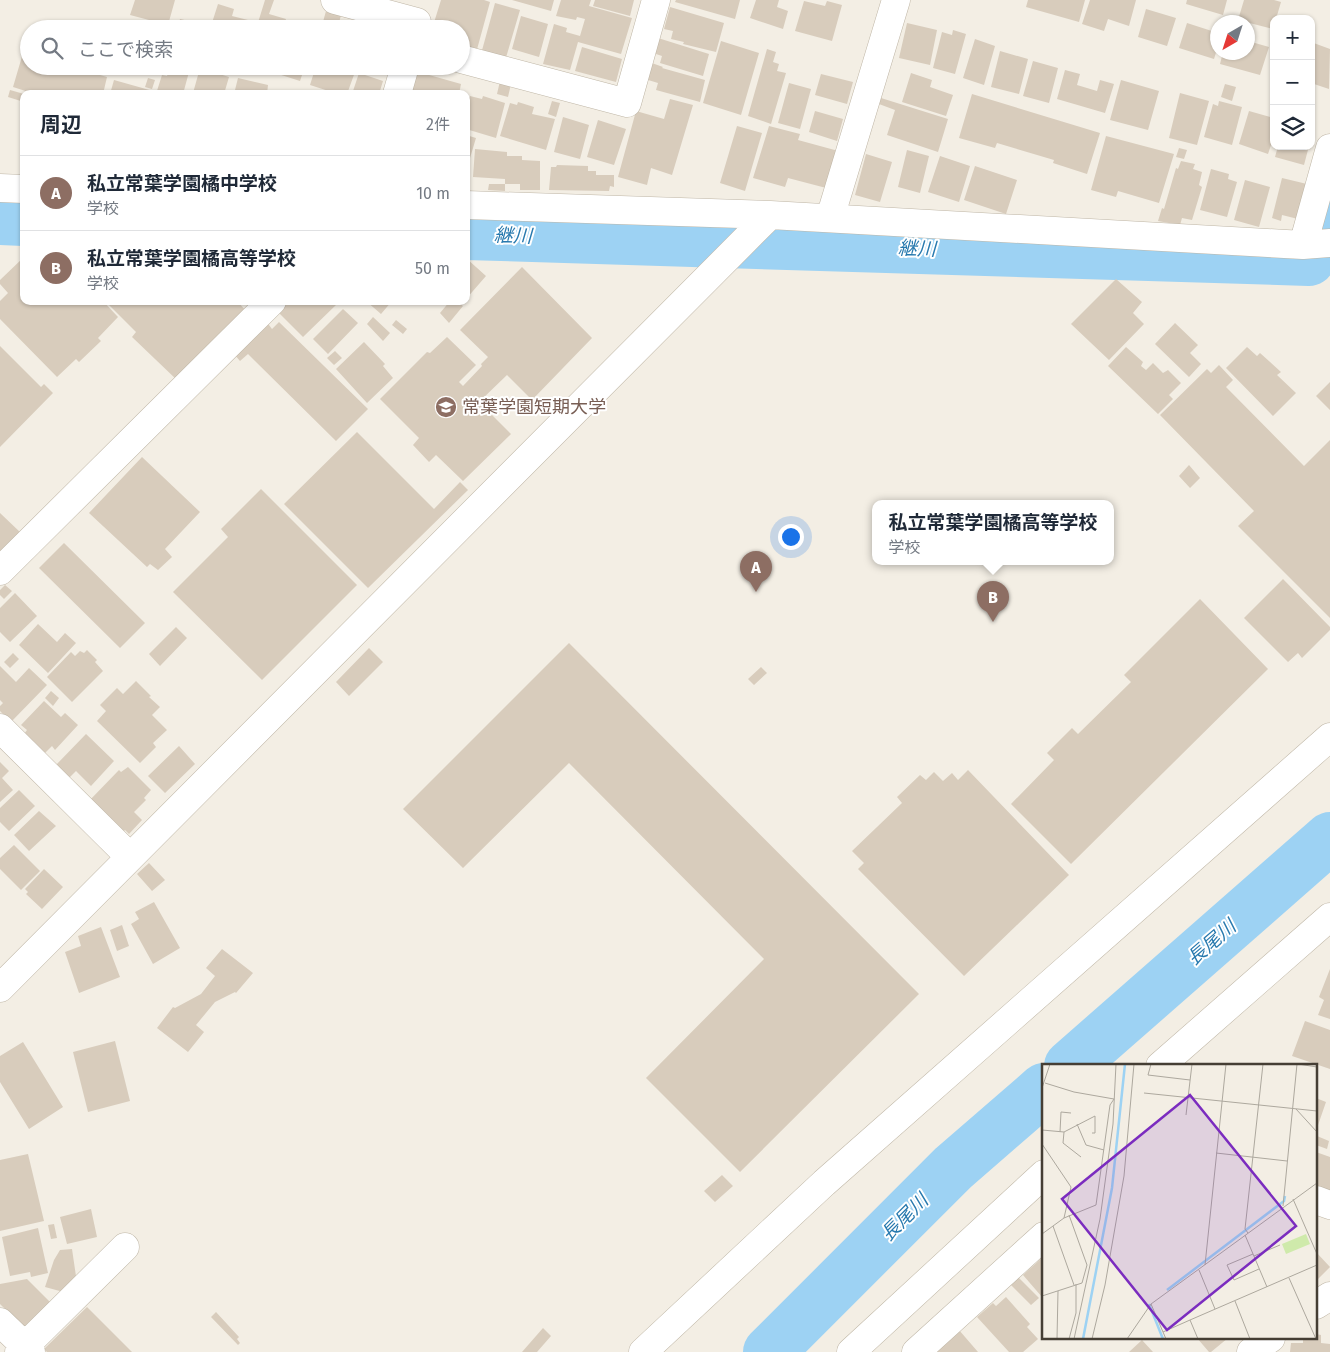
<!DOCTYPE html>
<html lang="ja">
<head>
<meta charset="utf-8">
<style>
  :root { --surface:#fff; --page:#f2f2f3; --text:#1f2937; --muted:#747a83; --line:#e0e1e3; --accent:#db2777 }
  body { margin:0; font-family:"Fira Sans","Noto Sans JP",sans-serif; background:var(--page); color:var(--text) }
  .controls { position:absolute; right:15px; top:15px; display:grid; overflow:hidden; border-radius:10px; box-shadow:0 1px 4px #0004 }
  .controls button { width:45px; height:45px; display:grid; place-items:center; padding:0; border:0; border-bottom:1px solid var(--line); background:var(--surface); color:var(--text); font:25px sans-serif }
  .compass { position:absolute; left:1210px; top:15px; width:45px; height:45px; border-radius:50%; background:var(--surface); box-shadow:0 1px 4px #0004; rotate:219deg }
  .you { position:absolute; left:790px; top:536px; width:18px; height:18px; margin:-12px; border:4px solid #fff; border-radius:50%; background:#1a73e8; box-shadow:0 0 0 8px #1a73e833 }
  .badge { display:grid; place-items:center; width:32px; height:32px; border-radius:50%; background:var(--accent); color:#fff; font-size:16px; font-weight:700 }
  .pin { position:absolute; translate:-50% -41px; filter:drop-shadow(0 1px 2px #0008) }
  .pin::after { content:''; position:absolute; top:26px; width:18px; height:15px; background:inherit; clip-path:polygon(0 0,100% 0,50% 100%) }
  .popup { position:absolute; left:872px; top:500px; width:242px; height:65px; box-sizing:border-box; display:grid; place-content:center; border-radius:10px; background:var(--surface); filter:drop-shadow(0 1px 4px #0005); font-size:16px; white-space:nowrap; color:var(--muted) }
  .popup b { font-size:19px; color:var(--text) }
  .popup::after { content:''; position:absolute; left:50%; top:100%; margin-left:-10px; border:10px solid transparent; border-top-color:var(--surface) }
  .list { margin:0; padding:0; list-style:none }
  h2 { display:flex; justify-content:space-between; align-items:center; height:65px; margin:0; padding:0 20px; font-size:21px }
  h2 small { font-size:16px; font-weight:400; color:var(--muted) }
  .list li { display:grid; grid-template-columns:32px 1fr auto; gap:15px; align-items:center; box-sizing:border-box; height:75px; padding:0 20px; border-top:1px solid var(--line) }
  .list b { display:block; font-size:19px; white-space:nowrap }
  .list p { margin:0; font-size:16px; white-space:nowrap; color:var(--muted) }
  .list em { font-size:16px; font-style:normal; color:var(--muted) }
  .icon { flex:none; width:28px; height:28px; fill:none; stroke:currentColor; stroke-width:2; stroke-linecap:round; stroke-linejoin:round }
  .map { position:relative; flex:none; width:1330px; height:1352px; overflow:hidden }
  .search { position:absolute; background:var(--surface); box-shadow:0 1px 4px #0004; left:20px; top:20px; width:450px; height:55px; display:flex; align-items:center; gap:12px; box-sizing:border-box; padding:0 18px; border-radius:28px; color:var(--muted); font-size:19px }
  .panel { position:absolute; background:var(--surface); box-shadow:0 1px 4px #0004; left:20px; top:90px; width:450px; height:215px; border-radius:10px }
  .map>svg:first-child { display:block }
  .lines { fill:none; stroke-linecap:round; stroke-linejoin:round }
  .river { stroke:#9dd2f3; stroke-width:52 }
  .building { fill:#d8ccbc }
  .minor-casing { stroke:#bfb6a6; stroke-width:29 }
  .minor { stroke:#fff; stroke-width:28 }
  .labels { text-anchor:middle; stroke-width:4; stroke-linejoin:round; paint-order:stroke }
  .education-label { font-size:18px; fill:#785e54; stroke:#fff; text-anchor:start }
  .water-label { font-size:19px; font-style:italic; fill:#2779ae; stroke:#fff }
  .inset-river { fill:none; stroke:#9dd2f3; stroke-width:2.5 }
  .inset-road { fill:none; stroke:#ada89e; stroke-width:1 }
  .view { fill:#7b2cbf; fill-opacity:0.15; stroke:#7b2cbf; stroke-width:2.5 }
  .inset-edge { fill:none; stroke:#453e34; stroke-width:2.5 }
</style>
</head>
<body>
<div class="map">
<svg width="1330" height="1352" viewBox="0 0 1330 1352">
  <rect width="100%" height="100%" fill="#f3eee4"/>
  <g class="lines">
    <!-- river -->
    <path class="river" d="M0,219L24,220
      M466,234L1309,260L1330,204
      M1070,1066L1330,838
      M769,1352L953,1168L1044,1089"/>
  </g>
  <!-- building -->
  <path class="building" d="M135,0H175L168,25L130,15Z
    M265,0H274L269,14L286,19L283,29H256Z
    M441,0H484L490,2L476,53L470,47L461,44V29H432Z
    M512,0H554L551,11Z
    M561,0H591L589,6L632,18L621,54L578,42L570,70L543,64L554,24L567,28L566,32L580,36L585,19L577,17L576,20L556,16Z
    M595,0H634L630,16L593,6Z
    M676,0H740L735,19L675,2Z
    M756,0H779L777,7L788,11L783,29L750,18Z
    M1028,0H1085L1079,22L1026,7Z
    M1090,0H1136L1129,26L1108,19L1104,31L1082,24Z
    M1187,0H1227L1223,15L1186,4Z
    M1244,0H1274L1281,2L1276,19H1274L1273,29L1238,20Z
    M804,1L825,6L827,1L842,5L832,41L795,31Z
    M495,3L520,10L505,61L481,54Z
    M218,4L234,9L232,16L248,20L246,29H210Z
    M670,7L724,23L716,52L683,44L684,42L671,39L673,31L664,29Z
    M1146,9L1176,18L1167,46L1138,37Z
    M326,11L341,15L339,23L345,25L344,29H321Z
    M521,16L548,24L539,57L512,49Z
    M358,18L392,29H354Z
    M180,19L202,24L201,29H177Z
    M907,23L937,30L930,65L899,58Z
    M1187,23L1218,33V46L1214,59L1179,48Z
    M953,30L966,34L955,74L933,68L942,32L952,35Z
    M658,38L709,54L703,76L660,63L662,56L653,53Z
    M975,39L995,46L984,85L963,78Z
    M721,41L759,53L741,115L703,103Z
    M1248,41L1269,47L1260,75L1220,64L1223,52H1248Z
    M1311,42L1330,49L1329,89L1311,83Z
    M582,47L622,59L616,82L575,71Z
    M767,49L776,52L773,62L779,64L777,71L786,73L771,124L748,116Z
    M1000,51L1028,59L1019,94L991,87Z
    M23,53L29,55V66H69L107,77L103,94H35L13,87Z
    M1033,61L1058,68L1049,103L1023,96Z
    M649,62L663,67L662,68L705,80L700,102L656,90L658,83L645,79Z
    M250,66H271L269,73Z
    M277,66H305L300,81L275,73Z
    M316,66H336L355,72L347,94H338L310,85Z
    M358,66H389L387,74Z
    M170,67L189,72L183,94H156L162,75L167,76Z
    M200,68L229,77L224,94L206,90L205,94L193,93Z
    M1065,70L1080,74L1077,85L1097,91L1100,80L1114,84L1105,113L1057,99Z
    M415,71L461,84L459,94H409Z
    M359,73L383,81L379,94H352Z
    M911,73L932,80L930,87L953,95L946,116L902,102Z
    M821,74L853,82L847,104L815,95Z
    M148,78L155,80L152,89L145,87Z
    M238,78L268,85L267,94H234Z
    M114,80L153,91L152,94H110Z
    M1121,80L1159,91L1148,130L1110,120Z
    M500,81L511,84L508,97L497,94Z
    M789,83L811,89L800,129L778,123Z
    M1225,84L1236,87L1232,101L1221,97Z
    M10,90L24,94V102L8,97Z
    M1180,93L1209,101L1197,145L1169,138Z
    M972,94L1100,133L1087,174L1053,163L1054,160L997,143L995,148L959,138Z
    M470,96L482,99L483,96L505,103L496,138L466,129V107Z
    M881,98L948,119L938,152L887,135L895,110L879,104Z
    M670,99L693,105L672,175L651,168L647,185L618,177L636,111L664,119Z
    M552,101L560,103L556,117L548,114Z
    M1219,101L1242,107L1232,145L1204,137L1213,104L1218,106Z
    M518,102L534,107L532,114L555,119L546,150L500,136L510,103L517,105Z
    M815,111L843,119L837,141L809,132Z
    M1249,111L1274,118V136L1268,154L1239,144Z
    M563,117L589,125L580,159L554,152Z
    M598,120L626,129L614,165L587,157Z
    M737,126L762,133L745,191L720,183Z
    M769,126L800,134L798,140L842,152L830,189L788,178L785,187L753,178Z
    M466,135L476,138L467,168L466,167Z
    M1106,136L1174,154L1159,203L1118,191L1116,197L1091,190Z
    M1278,146H1309L1304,165L1275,157Z
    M1179,148L1187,150L1184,159L1176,157Z
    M475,149L507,152V156H522V160L540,161V190H520V184H505V179L473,177Z
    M907,150L929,156L920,193L898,187Z
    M866,154L892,162L880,202L855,195Z
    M940,156L970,166L959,202L928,192Z
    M1181,161L1195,164L1193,169L1202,172L1199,185L1202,187L1192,220L1182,218L1180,225L1158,221L1162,208L1164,209L1176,168L1178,169Z
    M557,165L588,166V171H596V175H614V187L610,186L609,191L549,190L551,167H556Z
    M975,166L1017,180L1006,214L964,200Z
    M1211,169L1229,174L1228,179L1237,182L1227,217L1200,210Z
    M1282,178L1307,184L1298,219L1282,215L1281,221L1272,218Z
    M1245,180L1270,187L1259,227L1234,220Z
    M489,184H505V191L488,190Z
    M24,257V301H103L118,317L98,338L101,341L79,362L76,359L57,377L0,319V301L8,293L0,284V280Z
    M466,258L486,276L466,299Z
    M522,267L592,338L532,400L507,375L479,402L511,434L463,481L436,455L429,462L413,445L419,438L380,399L427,352L430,353L447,337L476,365L459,382L463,386L482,366L481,364L488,357L460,330Z
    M1116,279L1142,302L1133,313L1144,324L1109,360L1071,324Z
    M105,301H237L247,312L178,381L132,337L136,332Z
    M289,301H335L337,304L303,337L278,312Z
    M366,301H392L381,314Z
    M450,301H457L463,306L449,323L440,313Z
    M343,309L358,323L328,354L313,339Z
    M373,317L390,333L383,341L367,324Z
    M396,320L407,329L403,334L392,325Z
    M266,321L272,329L279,322L368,409L336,441L248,354L240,361L234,354Z
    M1175,323L1198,345L1190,353L1201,364L1189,377L1155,344Z
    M364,342L385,364L383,366L393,378L367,403L336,369Z
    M0,346L41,387L44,384L53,393L0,447Z
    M1126,347L1143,362L1141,366L1146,370L1153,363L1163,373L1168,370L1181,383L1169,395L1173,399L1158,414L1108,366Z
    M1247,347L1257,356L1260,353L1281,372L1277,375L1296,393L1273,416L1226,368Z
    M335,351L342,358L334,365L327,358Z
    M1219,365L1233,380L1226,387L1304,466L1330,440V618L1238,526L1254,511L1160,415L1207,369L1211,373Z
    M1330,382V410L1316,396Z
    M357,432L434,509L460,482L468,490L368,588L284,504Z
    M142,457L200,512L165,549L172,557L158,570L150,564L147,567L89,513Z
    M1189,465L1200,478L1190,488L1179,476Z
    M261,489L357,585L262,680L173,592L228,537L221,529Z
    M0,513L21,533L0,554Z
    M64,543L145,623L120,648L39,568Z
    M1283,579L1330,627V630L1302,658L1298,653L1288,662L1244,618Z
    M5,585L12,591L4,599L0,595V590Z
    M15,593L37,616L10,642L0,632V608Z
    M1200,599L1268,669L1071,864L1011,804L1054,760L1047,753L1072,728L1078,734L1131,682L1124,675Z
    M38,624L57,642L65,633L76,643L48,673L19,645Z
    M176,627L187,638L160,666L149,654Z
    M569,643L919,994L740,1172L646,1078L764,959L569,763L463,868L403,809Z
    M369,648L383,662L349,696L336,682Z
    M87,650L97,660L95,662L103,671L72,702L47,677L71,652L75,656L80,651L84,653Z
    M13,653L19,659L10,668L4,662Z
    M0,666L16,682L29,668L47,685L11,722L0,711V706L3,703L0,700Z
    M761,667L767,673L754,685L748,679Z
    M136,681L151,696L149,697L160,707L152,715L167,730L153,743L156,747L140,763L97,721L106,711L100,705L117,688L123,694Z
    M51,691L59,698L53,706L45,698Z
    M44,701L61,717L65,713L78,725L55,750L52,746L44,754L24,734L27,730L21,725Z
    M86,734L114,761L91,786L76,771L68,779L55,766Z
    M179,746L195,764L165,793L148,776Z
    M0,762L9,771L2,778L13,790L0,802Z
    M128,767L151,790L144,798L146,800L134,812L142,820L129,834L125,830L121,834L88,802L119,770L121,772Z
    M968,770L1069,875L964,976L858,869L864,863L852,851L902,803L897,797L920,775L926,780L934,772L943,781L952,773L958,780Z
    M19,790L35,806L9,831L0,822V808Z
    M39,811L56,826L29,851L14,835Z
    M14,845L40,871L21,890L0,869V858Z
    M149,863L165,880L152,891L137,874Z
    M44,869L63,887L42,909L26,894L28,892L25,889Z
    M154,902L180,948L153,964L131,924L139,919L135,912Z
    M122,925L129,946L117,951L110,930Z
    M101,927L120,977L79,993L65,952L81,946L78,936Z
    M222,949L253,973L236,993L235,992L215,1002L196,1025L204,1032L188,1052L157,1028L173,1007L175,1008L201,994L215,976L206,968Z
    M1330,969V1019L1318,1015L1324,1000L1319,997Z
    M1305,1021L1330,1030V1069L1292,1056Z
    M115,1041L130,1101L88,1112L73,1052Z
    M23,1042L63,1107L29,1129L0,1082V1056Z
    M1316,1098L1326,1102L1317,1128H1316Z
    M1317,1136L1329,1141L1327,1149L1316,1145Z
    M1316,1152L1330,1157V1191L1316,1186Z
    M28,1154L44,1221L0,1231V1160Z
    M722,1175L733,1186L715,1202L704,1191Z
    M91,1209L97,1237L67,1244L60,1217Z
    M54,1224L57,1238L51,1239L48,1225Z
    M38,1228L48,1273L31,1277L30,1272L10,1276L2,1237Z
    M72,1249L77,1283L67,1293L45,1287L54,1260L60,1250Z
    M1316,1252L1330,1267L1316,1281Z
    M1043,1257L1044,1295L1042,1297L1023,1275Z
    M1017,1276L1039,1298L1031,1305L1009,1283Z
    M27,1279L54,1306L27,1331L0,1304V1284Z
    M1006,1297L1030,1324L1027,1327L1038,1339L1023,1352H1009L977,1317L993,1303L996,1306Z
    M87,1307L132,1352H47L44,1349Z
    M216,1312L239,1337L237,1339L240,1343L238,1345L211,1317Z
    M543,1328L551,1336L537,1352H522Z
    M959,1330L978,1352H935Z
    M1316,1334L1321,1335V1343L1330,1344V1352H1290L1291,1343H1303V1338H1316Z
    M1197,1338H1228L1211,1352H1209Z
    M1142,1340L1153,1352H1129Z"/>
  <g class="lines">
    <!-- minor casing -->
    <g class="minor-casing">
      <path id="minor" d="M335,0L417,22
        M461,59L627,103L656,0
        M397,94L405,66
        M0,188L24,189
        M466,205L770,215L1303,245L1330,243
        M830,218L896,0
        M1303,245L1330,148
        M0,571L272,301
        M0,728L130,857
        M0,988L770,215
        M1160,1066L1330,917
        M1316,1200L1330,1205
        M1316,1305L1330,1296
        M0,1322L31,1352
        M19,1352L125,1247
        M643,1352L824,1183L1330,737
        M851,1352L1044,1174
        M916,1352L1044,1236
        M1251,1352L1271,1338"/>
    </g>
    <!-- minor -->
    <use href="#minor" class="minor"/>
  </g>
  <!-- icons -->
  <defs>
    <g id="university-disc" transform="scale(1.125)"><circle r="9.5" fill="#8d6e63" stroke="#fff"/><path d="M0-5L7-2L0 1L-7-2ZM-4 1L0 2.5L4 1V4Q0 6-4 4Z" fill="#fff"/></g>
  </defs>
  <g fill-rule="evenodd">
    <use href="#university-disc" x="446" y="407"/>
  </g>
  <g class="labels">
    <!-- education labels -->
    <g class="education-label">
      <text x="462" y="413">常葉学園短期大学</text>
    </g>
    <!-- water labels -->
    <g class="water-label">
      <text transform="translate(513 235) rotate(2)" y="7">継川</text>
      <text transform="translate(917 248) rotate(2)" y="7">継川</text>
      <text transform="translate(1211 942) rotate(-41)" y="7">長尾川</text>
      <text transform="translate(904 1217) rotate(-45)" y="7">長尾川</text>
    </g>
  </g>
  <!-- overview -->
  <g transform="translate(1042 1064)">
    <rect width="275" height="275" fill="#f3eee4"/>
    <path d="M264,170L268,180L244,190L240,180Z" fill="#cfeaab"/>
    <path class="inset-river" d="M125,226L242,137L243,132M107,240L121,275M41,275L70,124L83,0"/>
    <path class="inset-road" d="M109,0L106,11L148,16M256,0L275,3M0,24L8,0M102,29L275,47M254,45L275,68M144,51L150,0M35,60L44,81L62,86M0,66L22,68L53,52V69H50M18,68L19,48L29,49M22,68L21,79L39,93M0,80L29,123L22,154M174,89L245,97M251,135L275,190M241,142L255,0M11,162L32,221M206,169L203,165L221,0M0,170L22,154L54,141L68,41L72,35L32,28L3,19M203,171L225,223M211,190L185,201L192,216L217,205M212,192L238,181M163,201L184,0M157,206L173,245M247,214L274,275M0,232L40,219L45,201L27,151M193,237L208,275M109,240L124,275M121,268L148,256M15,275L16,227M27,275L34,249V220M32,275L58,155L71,60L74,0M50,275L63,221L82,112L92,0M85,275L109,240L275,119M156,275L148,256L275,201"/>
    <path class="view" d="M148,31L254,162L125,266L20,135Z"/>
    <rect width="275" height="275" class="inset-edge"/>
  </g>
</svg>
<div class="controls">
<button>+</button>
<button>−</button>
<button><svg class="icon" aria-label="layers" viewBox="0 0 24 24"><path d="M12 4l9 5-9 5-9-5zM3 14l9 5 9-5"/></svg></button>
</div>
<svg class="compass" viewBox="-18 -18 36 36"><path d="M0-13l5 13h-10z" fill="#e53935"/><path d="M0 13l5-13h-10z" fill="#747a83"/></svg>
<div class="you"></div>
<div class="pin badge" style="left:756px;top:592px;background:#8d6e63">A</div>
<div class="pin badge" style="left:993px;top:622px;background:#8d6e63">B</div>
<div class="popup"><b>私立常葉学園橘高等学校</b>学校</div>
<div class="search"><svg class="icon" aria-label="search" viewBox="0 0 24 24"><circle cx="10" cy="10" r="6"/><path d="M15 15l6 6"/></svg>ここで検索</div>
<section class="panel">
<h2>周辺<small>2件</small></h2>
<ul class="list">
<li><span class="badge" style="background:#8d6e63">A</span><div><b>私立常葉学園橘中学校</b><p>学校</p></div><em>10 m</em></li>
<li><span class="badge" style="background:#8d6e63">B</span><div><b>私立常葉学園橘高等学校</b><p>学校</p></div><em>50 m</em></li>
</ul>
</section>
</div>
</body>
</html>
